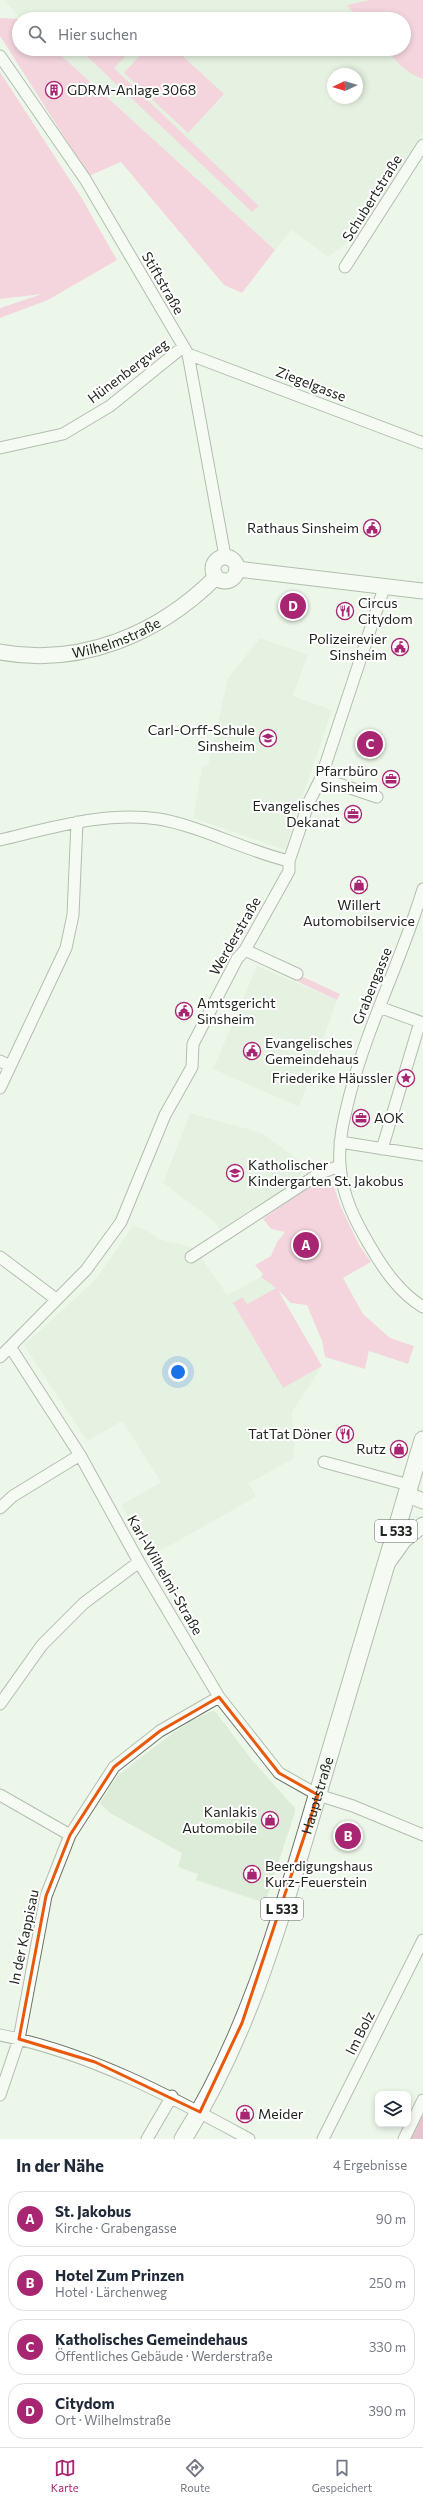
<!DOCTYPE html>
<html lang="de">
<head>
<meta charset="utf-8">
<style>
  :root { --surface:#fff; --page:#f2f2f3; --text:#1f2937; --muted:#747a83; --line:#e0e1e3; --accent:#a82571 }
  body { margin:0; font-family:Commissioner,sans-serif; background:var(--page); color:var(--text) }
  .controls { position:absolute; right:12px; bottom:12px; display:grid; overflow:hidden; border-radius:8px; box-shadow:0 2px 6px #0003 }
  .controls button { width:36px; height:36px; display:grid; place-items:center; padding:0; border:0; border-bottom:1px solid var(--line); background:var(--surface); color:var(--text); font:20px sans-serif }
  .compass { position:absolute; left:327px; top:68px; width:36px; height:36px; border-radius:50%; background:var(--surface); box-shadow:0 2px 6px #0003; rotate:266deg }
  .you { position:absolute; left:178px; top:1372px; width:14px; height:14px; margin:-10px; border:3px solid #fff; border-radius:50%; background:#1a73e8; box-shadow:0 0 0 6px #1a73e833 }
  .badge { display:grid; place-items:center; width:26px; height:26px; border-radius:50%; background:var(--accent); color:#fff; font-size:13px; font-weight:700 }
  .pin { position:absolute; translate:-50% -50%; border:2px solid #fff; box-shadow:0 1px 4px #0006 }
  .list { margin:0; padding:0; list-style:none }
  h2 { display:flex; justify-content:space-between; align-items:center; height:52px; margin:0; padding:0 16px; font-size:17px }
  h2 small { font-size:13px; font-weight:400; color:var(--muted) }
  .list li { display:grid; grid-template-columns:26px 1fr auto; gap:12px; align-items:center; box-sizing:border-box; height:56px; margin:0 8px 8px; padding:0 8px; border:1px solid var(--line); border-radius:16px }
  .list b { display:block; font-size:15px; white-space:nowrap }
  .list p { margin:0; font-size:13px; white-space:nowrap; color:var(--muted) }
  .list em { font-size:13px; font-style:normal; color:var(--muted) }
  .icon { flex:none; width:22px; height:22px; fill:none; stroke:currentColor; stroke-width:2; stroke-linecap:round; stroke-linejoin:round }
  .map { position:relative; flex:none; width:423px; height:2139px; overflow:hidden }
  .search { position:absolute; background:var(--surface); box-shadow:0 2px 6px #0003; left:12px; right:12px; top:12px; height:44px; display:flex; align-items:center; gap:10px; box-sizing:border-box; padding:0 14px; border-radius:22px; color:var(--muted); font-size:15px }
  .sheet { height:308px; background:var(--surface) }
  nav { display:flex; justify-content:space-around; align-items:center; box-sizing:border-box; height:56px; border-top:1px solid var(--line); background:var(--surface); font-size:11px; color:var(--muted) }
  nav a { display:grid; justify-items:center; gap:2px }
  nav .on { color:var(--accent) }
  .map>svg:first-child { display:block }
  .built { fill:#ddecd8; fill-rule:evenodd }
  .green { fill:#fdacd1 }
  .lines { fill:none; stroke-linecap:round; stroke-linejoin:round }
  .river { stroke:#de85b0; stroke-width:24 }
  .street-casing { stroke:#6c7569; stroke-width:13 }
  .secondary-casing { stroke:#6c7569; stroke-width:17 }
  .primary-casing { stroke:#6c7569; stroke-width:19 }
  .street { stroke:#fff; stroke-width:11 }
  .secondary { stroke:#fff; stroke-width:15 }
  .primary { stroke:#fff; stroke-width:17 }
  .marked { fill:none; stroke:#e8590c; stroke-width:3; stroke-linejoin:round }
  .labels { text-anchor:middle; stroke-width:4; stroke-linejoin:round; paint-order:stroke }
  .shield { fill:#fff; stroke:#646764; stroke-width:1 }
  .shield-label { font-size:13px; font-weight:bold; fill:#222621 }
  .poi-label { font-size:14px; fill:#222621; stroke:#fff; text-anchor:end }
  .street-label { font-size:14px; fill:#222621; stroke:#fff }
</style>
</head>
<body>
<div class="map">
<svg width="423" height="2139" viewBox="0 0 423 2139">
  <rect width="100%" height="100%" fill="#edf7e9"/>
  <!-- built -->
  <path class="built" d="M4,0H423V134L362,233L328,257L292,230L275,250L54,49H404V19H21ZM333,74H357V98H333Z
    M260,638L308,654L293,696L332,710L285,850L193,818L202,766L208,765L228,678Z
    M257,966L337,1000L299,1107L213,1069Z
    M190,1113L262,1133L307,1166L298,1179L221,1232L214,1221L163,1183Z
    M133,1225L145,1229L159,1239L195,1248L227,1295L261,1277L276,1288L322,1366L292,1412L295,1445L293,1459L249,1483L256,1497L151,1556L121,1505L161,1482L122,1421L87,1441L24,1345L96,1279Z
    M214,1710L252,1760L295,1808V1812L265,1903L196,1880L198,1874L178,1867L182,1853L110,1813L100,1803L117,1776L144,1755L187,1723Z"/>
  <!-- green -->
  <path class="green" d="M370,0H423V79C407,74 396,62 387,49H404V19C383,19 360,25 347,5Z
    M0,18L21,19H19V49H54L275,250L242,293L224,285L121,162L89,176L0,36Z
    M79,49H117L125,57L114,68L259,206L252,212Z
    M146,49H175L224,94L188,133L124,73Z
    M0,72L81,197L117,260L48,300L0,318V308L42,294L0,299Z
    M297,974L340,994L337,1000L294,980Z
    M319,1181H325L334,1187L340,1205L359,1245L371,1262L343,1278L363,1314L390,1338L414,1346L408,1364L369,1351L365,1369L325,1357L322,1341L307,1305L291,1303L278,1290L322,1366L283,1388L233,1303L242,1297L247,1304L276,1288L261,1277L263,1274L255,1265L271,1256L277,1242L285,1232L271,1229L263,1219L310,1185Z
    M423,2115V2139H411Z"/>
  <g class="lines">
    <!-- river -->
    <path class="river" d="M417,2139L423,2127"/>
    <!-- street casing -->
    <g class="street-casing">
      <path id="street" d="M0,56L85,179L188,354L225,556
        M345,267L423,145
        M188,354L423,443
        M0,448L63,434L110,406L183,347
        M321,778L377,797
        M0,840C51,828 106,811 159,819C200,826 246,851 289,861
        M423,889C402,959 368,1024 350,1094C344,1118 338,1141 340,1165C342,1195 355,1221 370,1246C384,1270 400,1293 423,1307
        M245,950L297,974
        M379,1007L423,1023
        M0,1061L10,1066
        M0,1088L66,948L73,915L77,822
        M340,1142L423,1155
        M382,1149L420,1022
        M0,1257L56,1299
        M191,1257L320,1173L340,1166
        M11,1348L80,1455L139,1562L219,1697L279,1773L318,1795L353,1806L423,1835
        M0,1357L86,1270L121,1222L165,1115L192,1067L193,1044L237,959L245,950L289,871V861L309,802L321,778L385,585
        M324,1462L409,1485
        M0,1508L13,1496L80,1455
        M0,1704L42,1645L84,1603L139,1562
        M0,1795L70,1835
        M0,2035C90,2053 170,2096 249,2139
        M0,2095L19,2039L46,1896L70,1835L114,1767L160,1731L219,1697
        M147,2139L172,2096
        M323,2139L423,1940
        M404,2139L423,2100"/>
    </g>
    <!-- secondary casing -->
    <g class="secondary-casing">
      <g id="secondary">
        <circle cx="225" cy="569" r="12"/>
        <path d="M237,569L423,591"/>
        <path id="s1" d="M0,652C81,667 159,634 216,577"/>
        <path d="M406,1494L423,1501"/>
        <path d="M389,1561L404,1540L423,1525"/>
      </g>
    </g>
    <!-- primary casing -->
    <g class="primary-casing">
      <g id="primary">
        <path id="s2" d="M183,2139C249,2035 283,1911 318,1793C353,1676 388,1558 423,1440"/>
      </g>
    </g>
    <!-- street -->
    <use href="#street" class="street"/>
    <!-- secondary -->
    <use href="#secondary" class="secondary"/>
    <!-- primary -->
    <use href="#primary" class="primary"/>
  </g>
  <!-- marked area -->
  <path d="M0 0H423V2139H0ZM219,1697L279,1773L318,1795L242,2023L200,2112L95,2062L19,2039L46,1896L70,1835L114,1767L160,1731Z" fill="#edf7e9" fill-opacity=".55" fill-rule="evenodd"/>
  <path class="marked" d="M219,1697L279,1773L318,1795L242,2023L200,2112L95,2062L19,2039L46,1896L70,1835L114,1767L160,1731Z"/>
  <!-- icons -->
  <defs>
    <g id="building-ring" transform="scale(0.9)"><circle r="9.5" fill="#fff" stroke="#a82571" stroke-width="1.5"/><path d="M-4-6H4V6H1V3H-1V6H-4ZM-2.5-4.3h1.7v1.8h-1.7ZM.8-4.3h1.7v1.8H.8ZM-2.5-1h1.7V.8h-1.7ZM.8-1h1.7V.8H.8Z" fill="#a82571"/></g>
    <g id="civic-ring" transform="scale(0.9)"><circle r="9.5" fill="#fff" stroke="#a82571" stroke-width="1.5"/><path d="M-.6-6.5H3V-4.5H.6V-3L4-1V1h2V6H-6V1h2V-1L-.6-3ZM-1.2 2.5V6h2.4V2.5Z" fill="#a82571"/></g>
    <g id="restaurant-ring" transform="scale(0.9)"><circle r="9.5" fill="#fff" stroke="#a82571" stroke-width="1.5"/><path d="M-5-6h1v4h1v-4h1v4h1v-4h1v5L-1.5 .5V6h-2V.5L-5-1ZM5-6V6H3V1.5H1.5Q1.5-4 5-6Z" fill="#a82571"/></g>
    <g id="school-ring" transform="scale(0.9)"><circle r="9.5" fill="#fff" stroke="#a82571" stroke-width="1.5"/><path d="M0-5L7-2L0 1L-7-2ZM-4 1L0 2.5L4 1V4Q0 6-4 4Z" fill="#a82571"/></g>
    <g id="office-ring" transform="scale(0.9)"><circle r="9.5" fill="#fff" stroke="#a82571" stroke-width="1.5"/><path d="M-6-3h4V-5.5h4V-3h4V5H-6ZM-1-4.5V-3h2v-1.5ZM-6 0V1H6V0Z" fill="#a82571"/></g>
    <g id="shop-ring" transform="scale(0.9)"><circle r="9.5" fill="#fff" stroke="#a82571" stroke-width="1.5"/><path d="M-5-2.5h2.3a2.7 3.5 0 0 1 5.4 0H5L5.5 6h-11ZM-1.5-2.5h3a1.5 2.3 0 0 0-3 0Z" fill="#a82571"/></g>
    <g id="sight-ring" transform="scale(0.9)"><circle r="9.5" fill="#fff" stroke="#a82571" stroke-width="1.5"/><path d="M0-6L1.8-2.2L6-1.7L2.9 1.2L3.7 5.4L0 3.3L-3.7 5.4L-2.9 1.2L-6-1.7L-1.8-2.2Z" fill="#a82571"/></g>
  </defs>
  <g fill-rule="evenodd">
    <use href="#building-ring" x="54" y="90"/>
    <use href="#civic-ring" x="372" y="528"/>
    <use href="#restaurant-ring" x="345" y="611"/>
    <use href="#civic-ring" x="400" y="647"/>
    <use href="#school-ring" x="268" y="738"/>
    <use href="#office-ring" x="391" y="779"/>
    <use href="#office-ring" x="353" y="814"/>
    <use href="#shop-ring" x="359" y="885"/>
    <use href="#civic-ring" x="184" y="1011"/>
    <use href="#civic-ring" x="252" y="1051"/>
    <use href="#sight-ring" x="406" y="1078"/>
    <use href="#office-ring" x="361" y="1118"/>
    <use href="#school-ring" x="235" y="1173"/>
    <use href="#restaurant-ring" x="345" y="1434"/>
    <use href="#shop-ring" x="399" y="1449"/>
    <use href="#shop-ring" x="270" y="1820"/>
    <use href="#shop-ring" x="252" y="1874"/>
    <use href="#shop-ring" x="245" y="2114"/>
  </g>
  <g class="labels">
    <!-- shield labels -->
    <g class="shield">
      <rect x="375" y="1520" width="42" height="22" rx="3"/>
      <rect x="261" y="1898" width="42" height="22" rx="3"/>
    </g>
    <g class="shield-label">
      <text x="396" y="1536">L 533</text>
      <text x="282" y="1914">L 533</text>
    </g>
    <!-- poi labels -->
    <g class="poi-label">
      <text x="67" y="95" text-anchor="start">GDRM-Anlage 3068</text>
      <text x="359" y="533">Rathaus Sinsheim</text>
      <text x="358" y="608" text-anchor="start">Circus<tspan x="358" dy="16">Citydom</tspan></text>
      <text x="387" y="644">Polizeirevier<tspan x="387" dy="16">Sinsheim</tspan></text>
      <text x="255" y="735">Carl-Orff-Schule<tspan x="255" dy="16">Sinsheim</tspan></text>
      <text x="378" y="776">Pfarrbüro<tspan x="378" dy="16">Sinsheim</tspan></text>
      <text x="340" y="811">Evangelisches<tspan x="340" dy="16">Dekanat</tspan></text>
      <text x="359" y="910" text-anchor="middle">Willert<tspan x="359" dy="16">Automobilservice</tspan></text>
      <text x="197" y="1008" text-anchor="start">Amtsgericht<tspan x="197" dy="16">Sinsheim</tspan></text>
      <text x="265" y="1048" text-anchor="start">Evangelisches<tspan x="265" dy="16">Gemeindehaus</tspan></text>
      <text x="393" y="1083">Friederike Häussler</text>
      <text x="374" y="1123" text-anchor="start">AOK</text>
      <text x="248" y="1170" text-anchor="start">Katholischer<tspan x="248" dy="16">Kindergarten St. Jakobus</tspan></text>
      <text x="332" y="1439">TatTat Döner</text>
      <text x="386" y="1454">Rutz</text>
      <text x="257" y="1817">Kanlakis<tspan x="257" dy="16">Automobile</tspan></text>
      <text x="265" y="1871" text-anchor="start">Beerdigungshaus<tspan x="265" dy="16">Kurz-Feuerstein</tspan></text>
      <text x="258" y="2119" text-anchor="start">Meider</text>
    </g>
    <!-- street labels -->
    <g class="street-label">
      <text transform="translate(372 198) rotate(-58)" y="5">Schubertstraße</text>
      <text transform="translate(163 283) rotate(60)" y="5">Stiftstraße</text>
      <text transform="translate(128 371) rotate(-37)" y="5">Hünenbergweg</text>
      <text transform="translate(311 384) rotate(21)" y="5">Ziegelgasse</text>
      <text dy="5" stroke="none"><textPath href="#s1" startOffset="119">Wilhelmstraße</textPath></text>
      <text transform="translate(235 936) rotate(-60)" y="5">Werderstraße</text>
      <text transform="translate(372 986) rotate(-68)" y="5">Grabengasse</text>
      <text transform="translate(165 1575) rotate(60)" y="5">Karl-Wilhelmi-Straße</text>
      <text dy="5" stroke="none"><textPath href="#s2" startOffset="370">Hauptstraße</textPath></text>
      <text transform="translate(24 1937) rotate(-78)" y="5">In der Kappisau</text>
      <text transform="translate(360 2033) rotate(-63)" y="5">Im Bolz</text>
    </g>
  </g>
</svg>
<div class="controls">
<button><svg class="icon" aria-label="layers" viewBox="0 0 24 24"><path d="M12 4l9 5-9 5-9-5zM3 14l9 5 9-5"/></svg></button>
</div>
<svg class="compass" viewBox="-18 -18 36 36"><path d="M0-13l5 13h-10z" fill="#e53935"/><path d="M0 13l5-13h-10z" fill="#747a83"/></svg>
<div class="you"></div>
<div class="pin badge" style="left:306px;top:1245px">A</div>
<div class="pin badge" style="left:348px;top:1836px">B</div>
<div class="pin badge" style="left:370px;top:744px">C</div>
<div class="pin badge" style="left:293px;top:606px">D</div>
<div class="search"><svg class="icon" aria-label="search" viewBox="0 0 24 24"><circle cx="10" cy="10" r="6"/><path d="M15 15l6 6"/></svg>Hier suchen</div>
</div>
<section class="sheet">
<h2>In der Nähe<small>4 Ergebnisse</small></h2>
<ul class="list">
<li><span class="badge">A</span><div><b>St. Jakobus</b><p>Kirche · Grabengasse</p></div><em>90 m</em></li>
<li><span class="badge">B</span><div><b>Hotel Zum Prinzen</b><p>Hotel · Lärchenweg</p></div><em>250 m</em></li>
<li><span class="badge">C</span><div><b>Katholisches Gemeindehaus</b><p>Öffentliches Gebäude · Werderstraße</p></div><em>330 m</em></li>
<li><span class="badge">D</span><div><b>Citydom</b><p>Ort · Wilhelmstraße</p></div><em>390 m</em></li>
</ul>
</section>
<nav>
<a class="on"><svg class="icon" aria-label="map" viewBox="0 0 24 24"><path d="M3 6l6-2 6 2 6-2v14l-6 2-6-2-6 2zM9 4v14M15 6v14"/></svg>Karte</a>
<a><svg class="icon" aria-label="directions" viewBox="0 0 24 24"><path d="M12 3l9 9-9 9-9-9zM9 14v-3h6M13 9l2 2-2 2"/></svg>Route</a>
<a><svg class="icon" aria-label="saved" viewBox="0 0 24 24"><path d="M7 4h10v16l-5-4-5 4z"/></svg>Gespeichert</a>
</nav>
</body>
</html>
